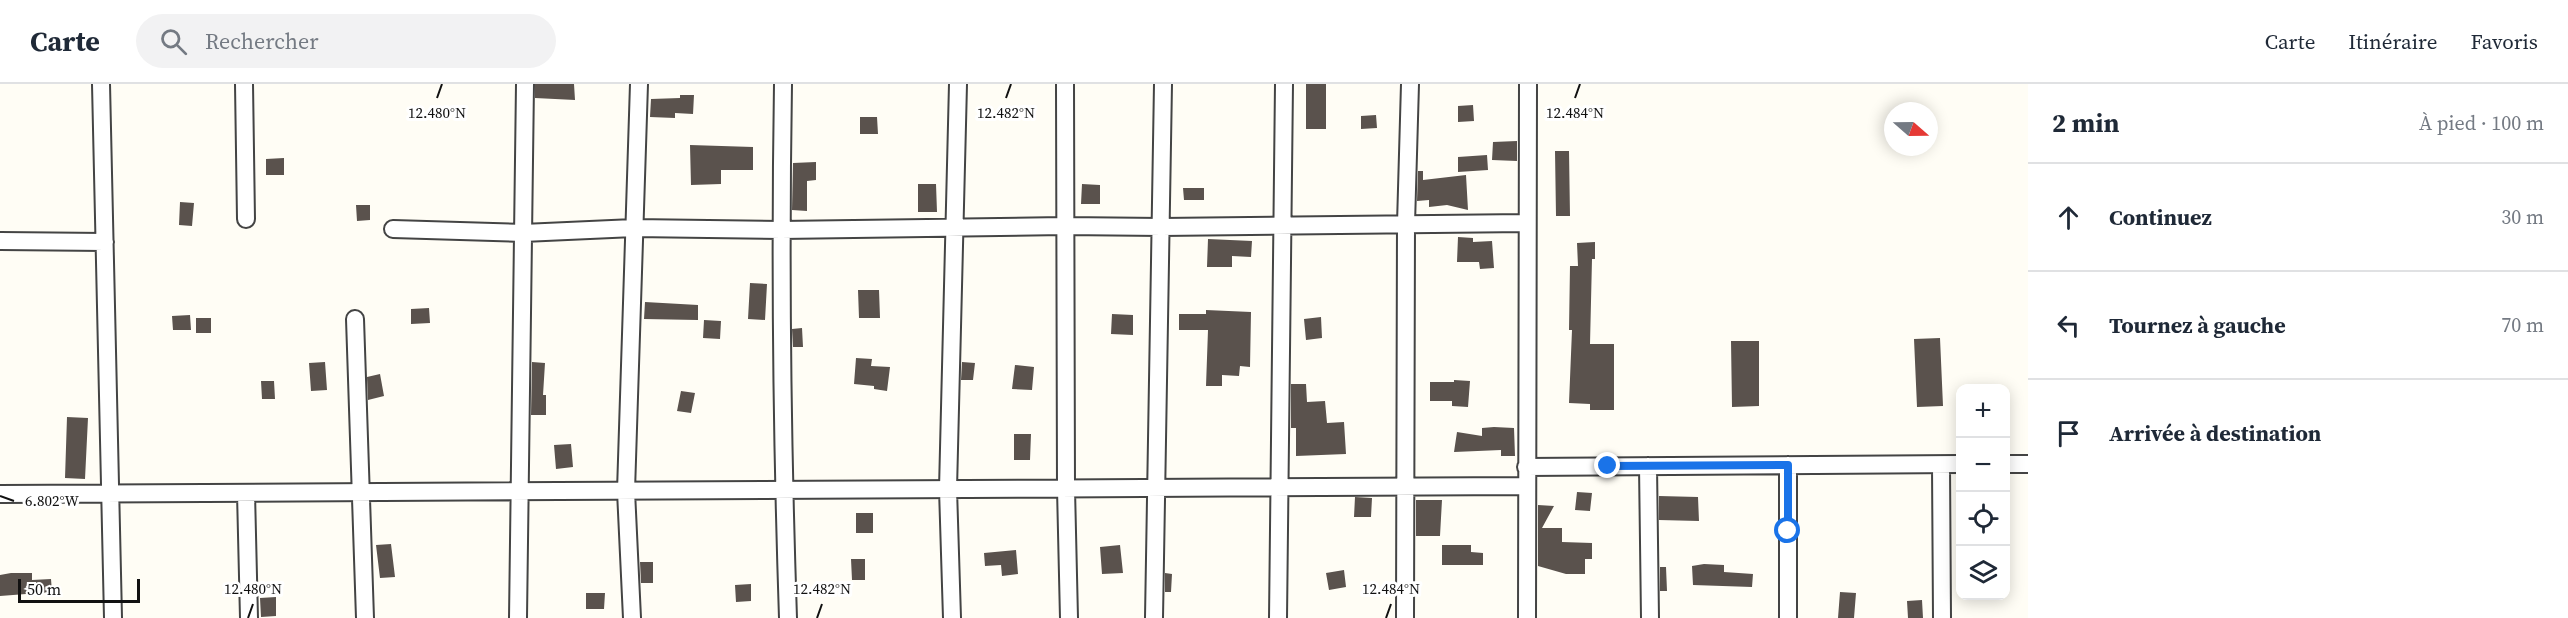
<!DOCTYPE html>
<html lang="fr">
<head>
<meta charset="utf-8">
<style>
  :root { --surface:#fff; --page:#f2f2f3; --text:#1f2937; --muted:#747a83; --line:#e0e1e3 }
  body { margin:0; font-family:"Source Serif 4",serif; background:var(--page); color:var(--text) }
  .controls { position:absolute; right:18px; bottom:18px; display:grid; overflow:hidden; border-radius:12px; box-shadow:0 3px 15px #0003 }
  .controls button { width:54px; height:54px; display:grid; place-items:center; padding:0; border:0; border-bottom:2px solid var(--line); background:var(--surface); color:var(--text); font:30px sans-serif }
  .compass { position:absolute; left:1884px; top:18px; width:54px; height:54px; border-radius:50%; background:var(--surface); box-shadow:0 3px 15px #0003; rotate:110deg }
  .scale { position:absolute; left:18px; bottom:15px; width:122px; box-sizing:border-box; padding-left:6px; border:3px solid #111; border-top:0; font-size:16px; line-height:21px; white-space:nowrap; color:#111; -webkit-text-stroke:4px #fff; paint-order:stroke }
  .stop { position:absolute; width:18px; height:18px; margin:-14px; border:4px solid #1a73e8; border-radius:50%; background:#fff }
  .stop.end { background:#1a73e8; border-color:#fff; box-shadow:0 2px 6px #0008 }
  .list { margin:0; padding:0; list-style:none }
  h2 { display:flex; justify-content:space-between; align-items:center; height:78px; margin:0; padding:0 24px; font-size:26px }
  h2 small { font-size:20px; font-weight:400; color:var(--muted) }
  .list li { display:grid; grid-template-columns:39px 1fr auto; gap:18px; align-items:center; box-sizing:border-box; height:108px; padding:0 24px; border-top:2px solid var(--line) }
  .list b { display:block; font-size:22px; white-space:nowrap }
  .list em { font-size:20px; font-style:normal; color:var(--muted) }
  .icon { flex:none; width:33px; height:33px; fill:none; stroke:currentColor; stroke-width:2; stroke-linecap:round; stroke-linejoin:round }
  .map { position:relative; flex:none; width:2028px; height:534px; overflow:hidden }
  header { display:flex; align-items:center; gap:36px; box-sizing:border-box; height:84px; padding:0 30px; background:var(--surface); border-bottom:2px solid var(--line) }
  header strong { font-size:28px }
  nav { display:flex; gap:33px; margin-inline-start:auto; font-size:21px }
  .search { width:420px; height:54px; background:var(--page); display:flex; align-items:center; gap:15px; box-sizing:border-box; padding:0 21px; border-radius:33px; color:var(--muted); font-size:22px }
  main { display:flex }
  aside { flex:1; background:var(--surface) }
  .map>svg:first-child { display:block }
  .building { fill:#5a524d }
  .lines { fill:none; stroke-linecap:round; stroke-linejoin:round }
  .minor-casing { stroke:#444; stroke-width:20 }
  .minor { stroke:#fff; stroke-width:16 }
  .route { stroke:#1a73e8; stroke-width:8 }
  .ticks { fill:none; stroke:#111; stroke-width:2 }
  .ticks-label { font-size:15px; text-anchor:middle; fill:#111; stroke:#fff; stroke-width:6; stroke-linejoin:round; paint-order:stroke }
</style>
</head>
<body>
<header>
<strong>Carte</strong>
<div class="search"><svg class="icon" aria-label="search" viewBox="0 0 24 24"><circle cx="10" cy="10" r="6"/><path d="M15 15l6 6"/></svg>Rechercher</div>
<nav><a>Carte</a><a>Itinéraire</a><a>Favoris</a></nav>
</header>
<main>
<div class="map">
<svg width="2028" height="534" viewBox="0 0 2028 534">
  <rect width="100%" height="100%" fill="#fffdf5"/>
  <!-- building -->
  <path class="building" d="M535,0H574L575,16L535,14Z
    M1306,0H1326V45H1306Z
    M680,11H694L693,30L675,29V34L650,33L651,15L680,14Z
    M1473,21L1474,37L1458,38V22Z
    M1376,31L1377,44L1361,45V32Z
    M860,33H877L878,50H860Z
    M1517,57V77L1492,76L1493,58Z
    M690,61L753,63V86H721V100L691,101Z
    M1555,67H1569L1570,132H1556Z
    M1487,71L1488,86L1458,88V73Z
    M284,74V91H266V75Z
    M816,78V96L807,97V127L792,126L793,79Z
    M1418,87H1423V96L1466,91L1468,126L1447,121L1429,123V116L1417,117Z
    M918,100H936L937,128H918Z
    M1082,100L1100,101V120H1081Z
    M1183,104H1204V116H1184Z
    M180,118L194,119L192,142L179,141Z
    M356,121H370V136L357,137Z
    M1458,153L1473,154V158L1492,157L1494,184L1480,185L1479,178H1457Z
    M1208,155L1252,157L1251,173L1232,172V183H1207Z
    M1595,158V175H1592L1590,260H1614V326H1590V320L1569,319L1572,246H1569L1570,182H1578L1577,159Z
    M750,199L767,200L765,236L748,235Z
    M858,206H879L880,234H859Z
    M645,218L698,221V236L644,235Z
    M429,224L430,239L411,240V225Z
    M1206,226L1251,228L1250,283L1240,282L1239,292L1222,291V302H1206L1208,246H1179V230H1206Z
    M1112,230L1133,231V251L1111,250Z
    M190,231L191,246H173L172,232Z
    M1321,233L1322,254L1306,256L1304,235Z
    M196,234H211V249H196Z
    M704,236L721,237L720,255L703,254Z
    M802,244L803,263H793L792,245Z
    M1940,254L1943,322L1917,323L1914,255Z
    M1731,257H1759V322L1732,323Z
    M856,274L872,275L871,282L890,283L887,307L874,305V302L854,300Z
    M325,278L327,306L311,307L309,279Z
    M532,278L545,279L543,311H546V331H531Z
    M962,278L975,279L973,296H961Z
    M1015,281L1034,283L1032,306L1012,305Z
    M380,290L384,312L368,316L367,293Z
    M1454,296L1470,297L1468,323L1452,322V317H1430V298H1454Z
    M261,297H274L275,315H262Z
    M1291,300H1306L1307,318L1325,317L1327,339L1344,338L1346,370L1296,372V344H1291Z
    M681,307L695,309L691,329L677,327Z
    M67,333L88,334L85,395L65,394Z
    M1494,343L1514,344L1515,372H1501V366L1454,368L1457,348L1482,352V344Z
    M1014,350H1031L1030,376H1014Z
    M571,360L573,383L556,385L554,361Z
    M1577,408L1592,409L1590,427L1575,426Z
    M1659,412L1698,413L1699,437L1659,436Z
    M1355,413L1372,414L1371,433H1354Z
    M1416,416H1442L1440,452H1416Z
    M1538,421L1554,422L1542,444H1562V458L1592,459V475H1585V490H1566L1538,482Z
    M856,429H873V449H856Z
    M391,460L395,493L380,494L376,461Z
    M1120,461L1123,489L1102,490L1100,463Z
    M1442,461H1471V468L1483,469V481H1442Z
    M1016,466L1018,490L1002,492L1001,481L985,482L984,469Z
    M851,475H865V496H852Z
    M640,478H653V499H641Z
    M1704,480L1724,481V488L1753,490L1752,503L1693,501L1692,482Z
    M1660,483H1666L1667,507H1660Z
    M1344,486L1346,503L1329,506L1326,489Z
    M11,489H32V496L51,495L52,508L0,512V491Z
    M1165,489L1172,490L1171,508H1165Z
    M751,500V517L736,518L735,501Z
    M1840,508L1856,509L1854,534H1838Z
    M586,509H605L604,525H586Z
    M276,513V532L261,533L260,514Z
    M1922,516L1923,534H1908L1907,517Z"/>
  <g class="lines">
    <!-- minor casing -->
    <g class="minor-casing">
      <path id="minor" d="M101,0L113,534
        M244,0L246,135
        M783,0C780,178 782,356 788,534
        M1065,0L1066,405L1069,534
        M393,145L523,149L634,144L781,146L1064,142L1162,143L1526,139
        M0,157L105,158
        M355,235L365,534
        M2006,380H2028
        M1788,381V534
        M1941,381L1942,534
        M1648,382L1650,534
        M1526,383L1960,380
        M246,409L249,534
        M0,410L1525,402
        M518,534L525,0
        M632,534L626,407L639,0
        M952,534L948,405L958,0
        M1154,534L1163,0
        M1278,534L1284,0
        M1405,534L1406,140L1410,0
        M1527,534L1528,0"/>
    </g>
    <!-- minor -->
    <use href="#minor" class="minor"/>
  </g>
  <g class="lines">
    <!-- route -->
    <path class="route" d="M1608,382L1788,381V447"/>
  </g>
  <!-- ticks -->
  <path class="ticks" d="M437,14L442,0M1006,14L1011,0M1575,14L1580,0M0,412L14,417M248,534L253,520M817,534L822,520M1386,534L1391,520"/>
  <g class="ticks-label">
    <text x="437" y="34">12.480°N</text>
    <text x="1006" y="34">12.482°N</text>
    <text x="1575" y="34">12.484°N</text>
    <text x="52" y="422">6.802°W</text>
    <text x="253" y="510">12.480°N</text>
    <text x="822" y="510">12.482°N</text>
    <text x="1391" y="510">12.484°N</text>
  </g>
</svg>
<div class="controls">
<button>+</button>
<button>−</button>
<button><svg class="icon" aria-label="locate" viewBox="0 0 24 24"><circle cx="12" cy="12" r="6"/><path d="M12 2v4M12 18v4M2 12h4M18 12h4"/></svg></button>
<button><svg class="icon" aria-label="layers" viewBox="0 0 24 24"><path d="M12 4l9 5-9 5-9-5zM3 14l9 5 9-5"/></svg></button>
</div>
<svg class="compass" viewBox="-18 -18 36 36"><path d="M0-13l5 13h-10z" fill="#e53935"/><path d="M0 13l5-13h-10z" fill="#747a83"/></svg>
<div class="scale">50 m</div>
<div class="stop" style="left:1788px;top:447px"></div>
<div class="stop end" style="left:1608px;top:382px"></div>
</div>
<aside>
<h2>2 min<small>À pied · 100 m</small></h2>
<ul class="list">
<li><svg class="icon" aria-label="ahead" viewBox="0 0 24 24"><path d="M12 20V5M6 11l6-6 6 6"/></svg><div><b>Continuez</b></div><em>30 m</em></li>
<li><svg class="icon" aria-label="left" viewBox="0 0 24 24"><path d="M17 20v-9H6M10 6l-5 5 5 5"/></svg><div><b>Tournez à gauche</b></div><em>70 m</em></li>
<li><svg class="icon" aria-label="arrive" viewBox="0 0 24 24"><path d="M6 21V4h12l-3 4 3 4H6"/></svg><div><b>Arrivée à destination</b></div></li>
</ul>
</aside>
</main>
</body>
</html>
